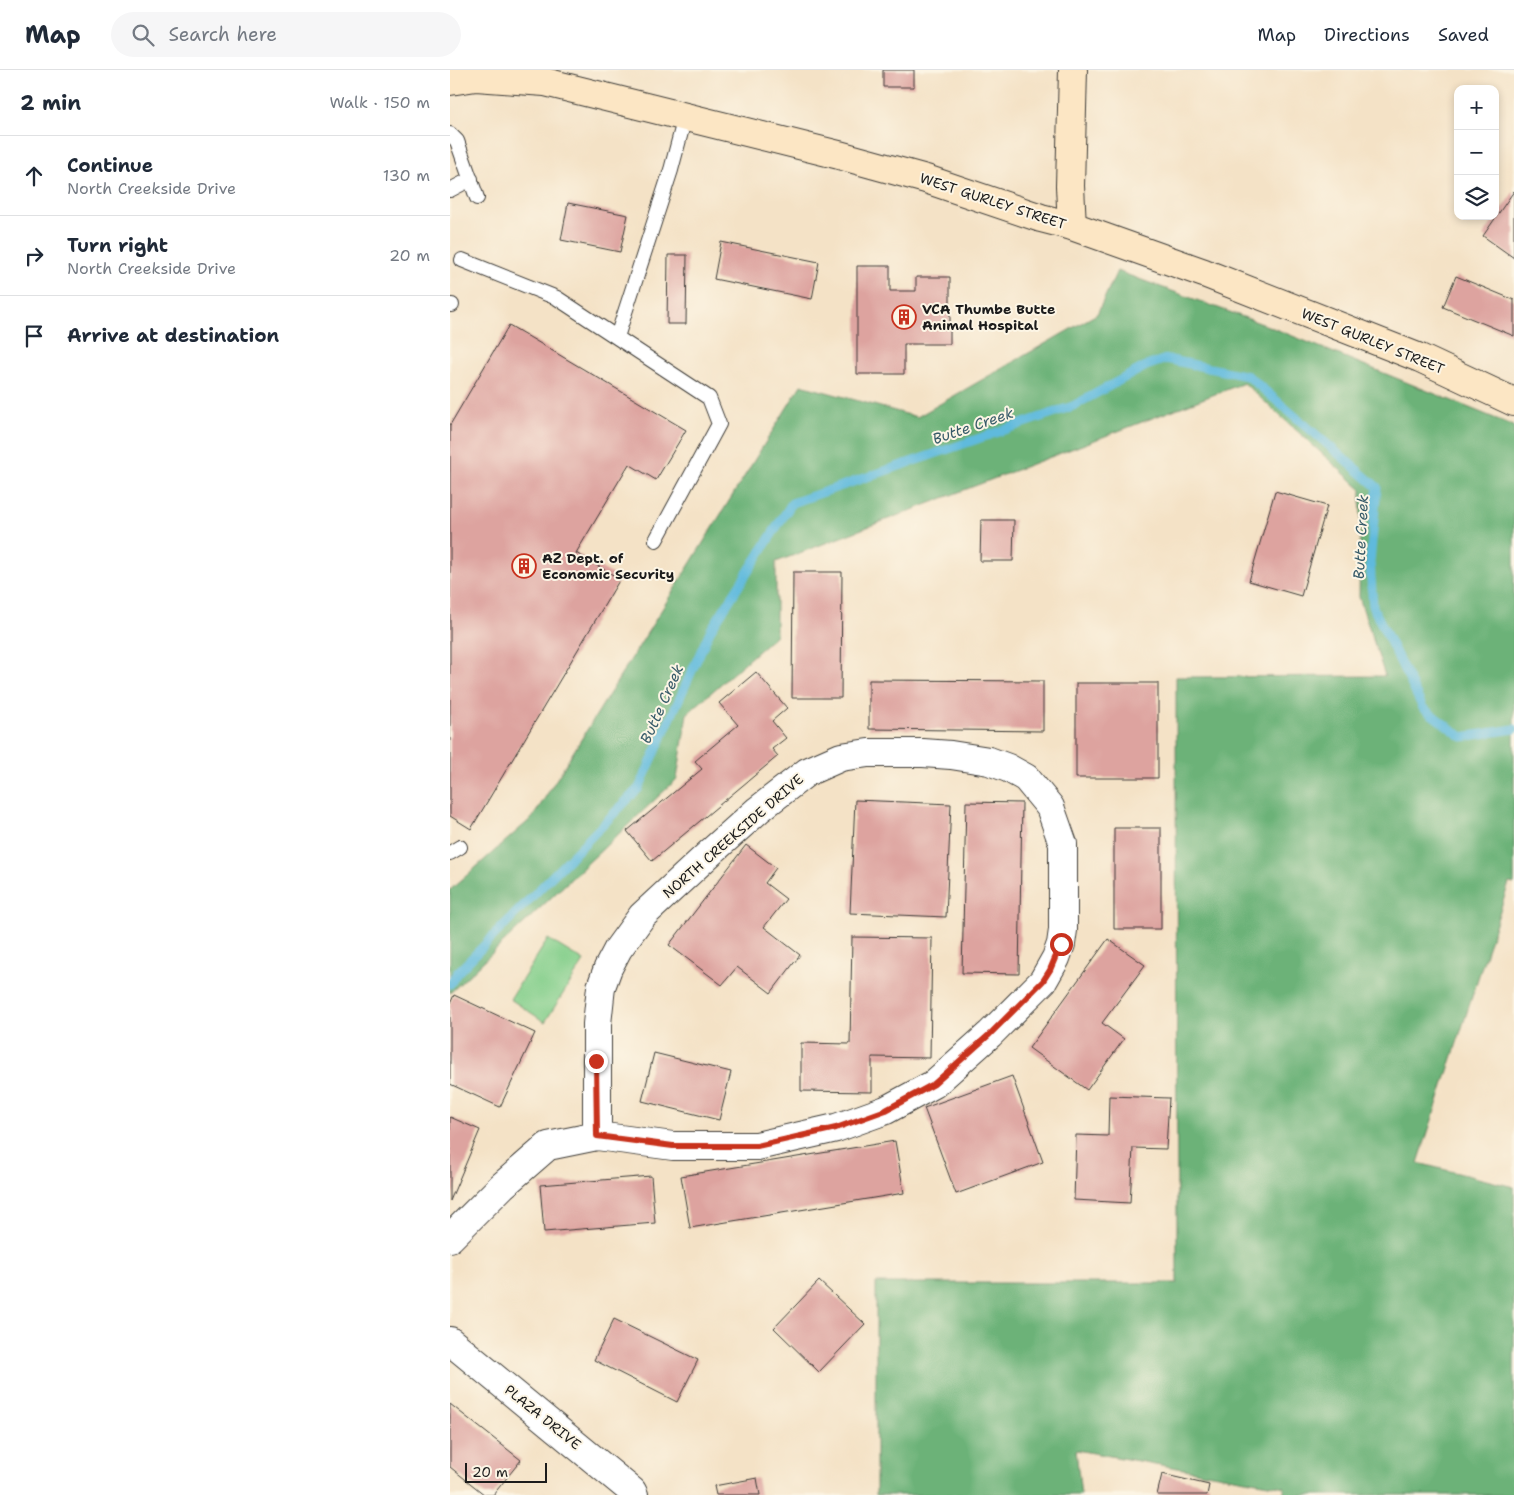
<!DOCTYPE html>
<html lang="en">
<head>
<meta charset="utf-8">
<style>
  :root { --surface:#fff; --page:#f6f6f7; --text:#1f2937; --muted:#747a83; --line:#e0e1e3 }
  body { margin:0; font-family:"Shantell Sans",sans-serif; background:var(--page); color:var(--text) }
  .controls { position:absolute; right:15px; top:15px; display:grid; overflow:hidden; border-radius:10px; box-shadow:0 2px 8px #0003 }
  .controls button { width:45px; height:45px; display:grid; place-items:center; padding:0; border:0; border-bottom:1px solid var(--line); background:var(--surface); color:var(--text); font:25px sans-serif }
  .scale { position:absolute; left:15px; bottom:12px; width:82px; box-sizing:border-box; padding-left:5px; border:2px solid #1c1c1c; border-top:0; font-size:14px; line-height:18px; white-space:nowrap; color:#1c1c1c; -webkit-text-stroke:4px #fcf5e5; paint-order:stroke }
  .stop { position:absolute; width:15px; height:15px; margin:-11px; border:4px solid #c8321e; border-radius:50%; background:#fff }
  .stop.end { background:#c8321e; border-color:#fff; box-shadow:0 1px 5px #0008 }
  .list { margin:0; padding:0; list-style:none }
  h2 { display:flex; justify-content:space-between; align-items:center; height:65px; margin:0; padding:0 20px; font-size:21px }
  h2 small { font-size:16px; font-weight:400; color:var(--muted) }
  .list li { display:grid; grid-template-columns:32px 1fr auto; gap:15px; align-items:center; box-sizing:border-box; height:80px; padding:0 20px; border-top:1px solid var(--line) }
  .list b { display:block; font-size:19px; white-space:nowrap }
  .list p { margin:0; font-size:16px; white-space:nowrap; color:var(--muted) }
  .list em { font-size:16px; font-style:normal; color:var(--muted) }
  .icon { flex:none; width:28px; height:28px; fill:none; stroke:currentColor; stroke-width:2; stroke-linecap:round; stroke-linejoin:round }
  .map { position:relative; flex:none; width:1064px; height:1425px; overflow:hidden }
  header { display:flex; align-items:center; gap:30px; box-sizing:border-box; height:70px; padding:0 25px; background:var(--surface); border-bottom:1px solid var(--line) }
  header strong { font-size:24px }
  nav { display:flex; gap:28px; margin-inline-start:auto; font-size:18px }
  .search { width:350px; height:45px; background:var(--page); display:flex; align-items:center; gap:12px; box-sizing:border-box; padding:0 18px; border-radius:28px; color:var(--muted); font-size:19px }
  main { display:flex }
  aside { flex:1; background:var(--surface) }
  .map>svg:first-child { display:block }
  .green { fill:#85cf8c; stroke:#507654 }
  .forest { fill:#6cb278; stroke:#44674a }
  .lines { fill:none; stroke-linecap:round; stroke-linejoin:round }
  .stream { stroke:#5fbadd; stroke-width:9 }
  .building { fill:#dda39f }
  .lane-casing { stroke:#3c3a36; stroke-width:16 }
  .street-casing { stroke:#3c3a36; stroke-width:30 }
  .secondary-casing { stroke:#3c3a36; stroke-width:30 }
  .lane { stroke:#fff; stroke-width:14 }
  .street { stroke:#fff; stroke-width:28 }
  .secondary { stroke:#fce6c4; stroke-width:28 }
  .route { stroke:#c8321e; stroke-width:6 }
  .labels { text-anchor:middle; stroke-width:4; stroke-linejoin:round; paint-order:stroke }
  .street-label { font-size:14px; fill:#1c1c1c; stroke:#fcf5e5 }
  .poi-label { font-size:14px; font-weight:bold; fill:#1c1c1c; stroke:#fcf5e5; text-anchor:start }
  .water-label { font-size:15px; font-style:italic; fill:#375b69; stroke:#fcf5e5 }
</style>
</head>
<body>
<header>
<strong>Map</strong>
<div class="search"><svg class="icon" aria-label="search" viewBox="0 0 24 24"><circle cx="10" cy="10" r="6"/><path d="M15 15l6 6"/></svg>Search here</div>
<nav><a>Map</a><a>Directions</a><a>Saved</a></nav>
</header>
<main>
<aside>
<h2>2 min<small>Walk · 150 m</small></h2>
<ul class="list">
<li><svg class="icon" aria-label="ahead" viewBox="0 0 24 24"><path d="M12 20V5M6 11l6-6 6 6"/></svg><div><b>Continue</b><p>North Creekside Drive</p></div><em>130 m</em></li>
<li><svg class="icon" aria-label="right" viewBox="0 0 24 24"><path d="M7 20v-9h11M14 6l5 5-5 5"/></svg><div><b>Turn right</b><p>North Creekside Drive</p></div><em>20 m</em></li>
<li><svg class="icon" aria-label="arrive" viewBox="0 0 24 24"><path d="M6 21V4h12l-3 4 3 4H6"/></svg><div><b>Arrive at destination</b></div></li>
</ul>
</aside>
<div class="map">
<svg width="1064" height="1425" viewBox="0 0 1064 1425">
  <rect width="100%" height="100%" fill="#fcf5e5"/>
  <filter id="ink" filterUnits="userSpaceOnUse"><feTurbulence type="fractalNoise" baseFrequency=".02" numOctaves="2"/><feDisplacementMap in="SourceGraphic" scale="10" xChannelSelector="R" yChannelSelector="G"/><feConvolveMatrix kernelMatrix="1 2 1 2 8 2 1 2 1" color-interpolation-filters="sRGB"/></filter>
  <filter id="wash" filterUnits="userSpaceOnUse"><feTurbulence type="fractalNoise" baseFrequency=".0096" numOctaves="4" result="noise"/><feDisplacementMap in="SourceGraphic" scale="20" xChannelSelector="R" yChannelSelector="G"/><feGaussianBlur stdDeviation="1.12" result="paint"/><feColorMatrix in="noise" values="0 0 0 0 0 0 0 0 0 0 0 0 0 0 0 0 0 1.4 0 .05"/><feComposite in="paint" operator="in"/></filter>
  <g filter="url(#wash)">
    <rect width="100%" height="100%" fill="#f4e2c6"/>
    <!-- green -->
    <path class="green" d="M98,869L134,891L95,952L60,929Z"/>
    <!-- forest -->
    <path class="forest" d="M667,201L818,256L1064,356V814L1059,813L968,1093L1064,1117V1425H833L835,1417L626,1380L631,1425H426V1213H727L726,607L935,606L909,527L911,419L794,313L326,492V565L237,644L227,709L0,923V820L83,747L351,315L467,347L647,244Z"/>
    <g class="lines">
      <!-- stream -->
      <path class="stream" d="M0,914L7,903L189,718L260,561L342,433L623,336L696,296L716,289L798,306L927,417L920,492L923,537L973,638L1012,667L1064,659"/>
    </g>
    <g id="blocks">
      <!-- building -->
      <path class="building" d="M433,0H464V17H433Z
        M1064,121V188L1033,166Z
        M118,133L178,145L170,182L111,170Z
        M271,172L369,192L362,229L264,209Z
        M218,185H237L236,254H217Z
        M407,196H440V221H466V207H500V274H454V304H407Z
        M1006,206L1064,230V266L993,237Z
        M59,255L236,360L206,410L179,394L126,483L170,509L21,759L0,746V355Z
        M825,421L877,436L851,526L799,511Z
        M531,450H564L563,491H530Z
        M343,502H392L391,628H342Z
        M306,602L337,638L322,651L336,668L322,679L328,686L202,791L177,761L252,699L245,691L288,655L269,633Z
        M419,610L593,611V661L419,659Z
        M626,613H708V708H626Z
        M405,730L501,734L496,847L400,843Z
        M516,732L572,733L569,904L512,903Z
        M664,758H711V859H664Z
        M296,775L326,798L315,813L336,829L314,857L350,885L321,923L287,897L272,915L219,875Z
        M402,867L482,868L480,988L422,987V1022L351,1021V973L400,974Z
        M658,869L695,895L652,953L674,969L637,1020L579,978Z
        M4,925L85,963L50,1037L0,1014V934Z
        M204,983L281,1002L269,1050L192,1031Z
        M562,1006L593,1092L506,1124L474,1038Z
        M659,1026L719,1028L716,1079L683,1078L680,1133L624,1130L626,1065L658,1066Z
        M0,1047L30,1060L0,1131Z
        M445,1071L454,1123L240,1158L231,1106Z
        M201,1106L205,1153L94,1162L90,1115Z
        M369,1211L415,1254L369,1302L324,1258Z
        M164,1249L248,1290L227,1332L144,1290Z
        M0,1334L71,1390L43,1425H35L0,1397Z
        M712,1404L759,1415L757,1425H707Z
        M307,1408L310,1425H266L264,1416Z"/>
    </g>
  </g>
  <g filter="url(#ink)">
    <use href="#blocks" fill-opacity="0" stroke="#3c3a36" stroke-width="1"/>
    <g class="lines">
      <!-- lane casing -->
      <g class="lane-casing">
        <path id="lane" d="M0,64L7,71L27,128
          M0,120L21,109
          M12,190L107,228L259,328L269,354L206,470
          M0,235H2
          M167,267L221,100L235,47
          M0,783L10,777"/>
      </g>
      <!-- street casing -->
      <g class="street-casing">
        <path id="street" d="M418,683H473L501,685L539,691L558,698L576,708L600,737L613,774V860L611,874L606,888L593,911L540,964L484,1014L436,1040L386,1058L307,1076H223L147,1066V954L151,917L158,898L168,879L192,846L260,783L308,740L357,702L391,687Z
          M0,1168L52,1116L98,1076L147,1066
          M0,1271L182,1421L184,1425"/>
      </g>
      <!-- secondary casing -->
      <g class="secondary-casing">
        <path id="secondary" d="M0,11L26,7L95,12L389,85L476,109L591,148L622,156L754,203L970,288L1064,332
          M622,156L620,116L623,0"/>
      </g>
      <!-- lane -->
      <use href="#lane" class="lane"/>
      <!-- street -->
      <use href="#street" class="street"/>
      <!-- secondary -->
      <use href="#secondary" class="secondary"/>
    </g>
  </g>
  <g class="lines" filter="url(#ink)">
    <!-- route -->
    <path class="route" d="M146,991L147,1066L223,1076H307L386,1058L436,1040L484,1014L540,964L593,911L600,900L611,874"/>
  </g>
  <!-- icons -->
  <defs>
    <g id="building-ring" transform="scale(1.25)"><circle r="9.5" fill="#fcf5e5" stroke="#c8321e" stroke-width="1.5"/><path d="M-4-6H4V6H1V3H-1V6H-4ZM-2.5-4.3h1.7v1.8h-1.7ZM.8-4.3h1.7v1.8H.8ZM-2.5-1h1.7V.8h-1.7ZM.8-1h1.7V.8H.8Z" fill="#c8321e"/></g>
  </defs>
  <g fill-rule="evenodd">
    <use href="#building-ring" x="454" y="247"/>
    <use href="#building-ring" x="74" y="496"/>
  </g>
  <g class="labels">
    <!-- street labels -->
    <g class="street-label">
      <text transform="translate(543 131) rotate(18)" y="5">WEST GURLEY STREET</text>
      <text transform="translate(923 271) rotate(22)" y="5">WEST GURLEY STREET</text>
      <text transform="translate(283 766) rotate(-41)" y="5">NORTH CREEKSIDE DRIVE</text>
      <text transform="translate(93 1347) rotate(39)" y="5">PLAZA DRIVE</text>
    </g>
    <!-- poi labels -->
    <g class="poi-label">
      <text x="472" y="244">VCA Thumbe Butte<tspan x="472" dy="16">Animal Hospital</tspan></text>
      <text x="92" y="493">AZ Dept. of<tspan x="92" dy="16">Economic Security</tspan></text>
    </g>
    <!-- water labels -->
    <g class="water-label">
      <text transform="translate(523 356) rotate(-19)" y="5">Butte Creek</text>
      <text transform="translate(911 467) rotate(-87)" y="5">Butte Creek</text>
      <text transform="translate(212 634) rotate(-66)" y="5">Butte Creek</text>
    </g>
  </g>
</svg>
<div class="controls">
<button>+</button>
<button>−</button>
<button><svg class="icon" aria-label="layers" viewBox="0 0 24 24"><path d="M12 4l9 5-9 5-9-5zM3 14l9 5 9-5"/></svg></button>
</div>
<div class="scale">20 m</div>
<div class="stop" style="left:611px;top:874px"></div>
<div class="stop end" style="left:146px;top:991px"></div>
</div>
</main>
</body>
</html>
